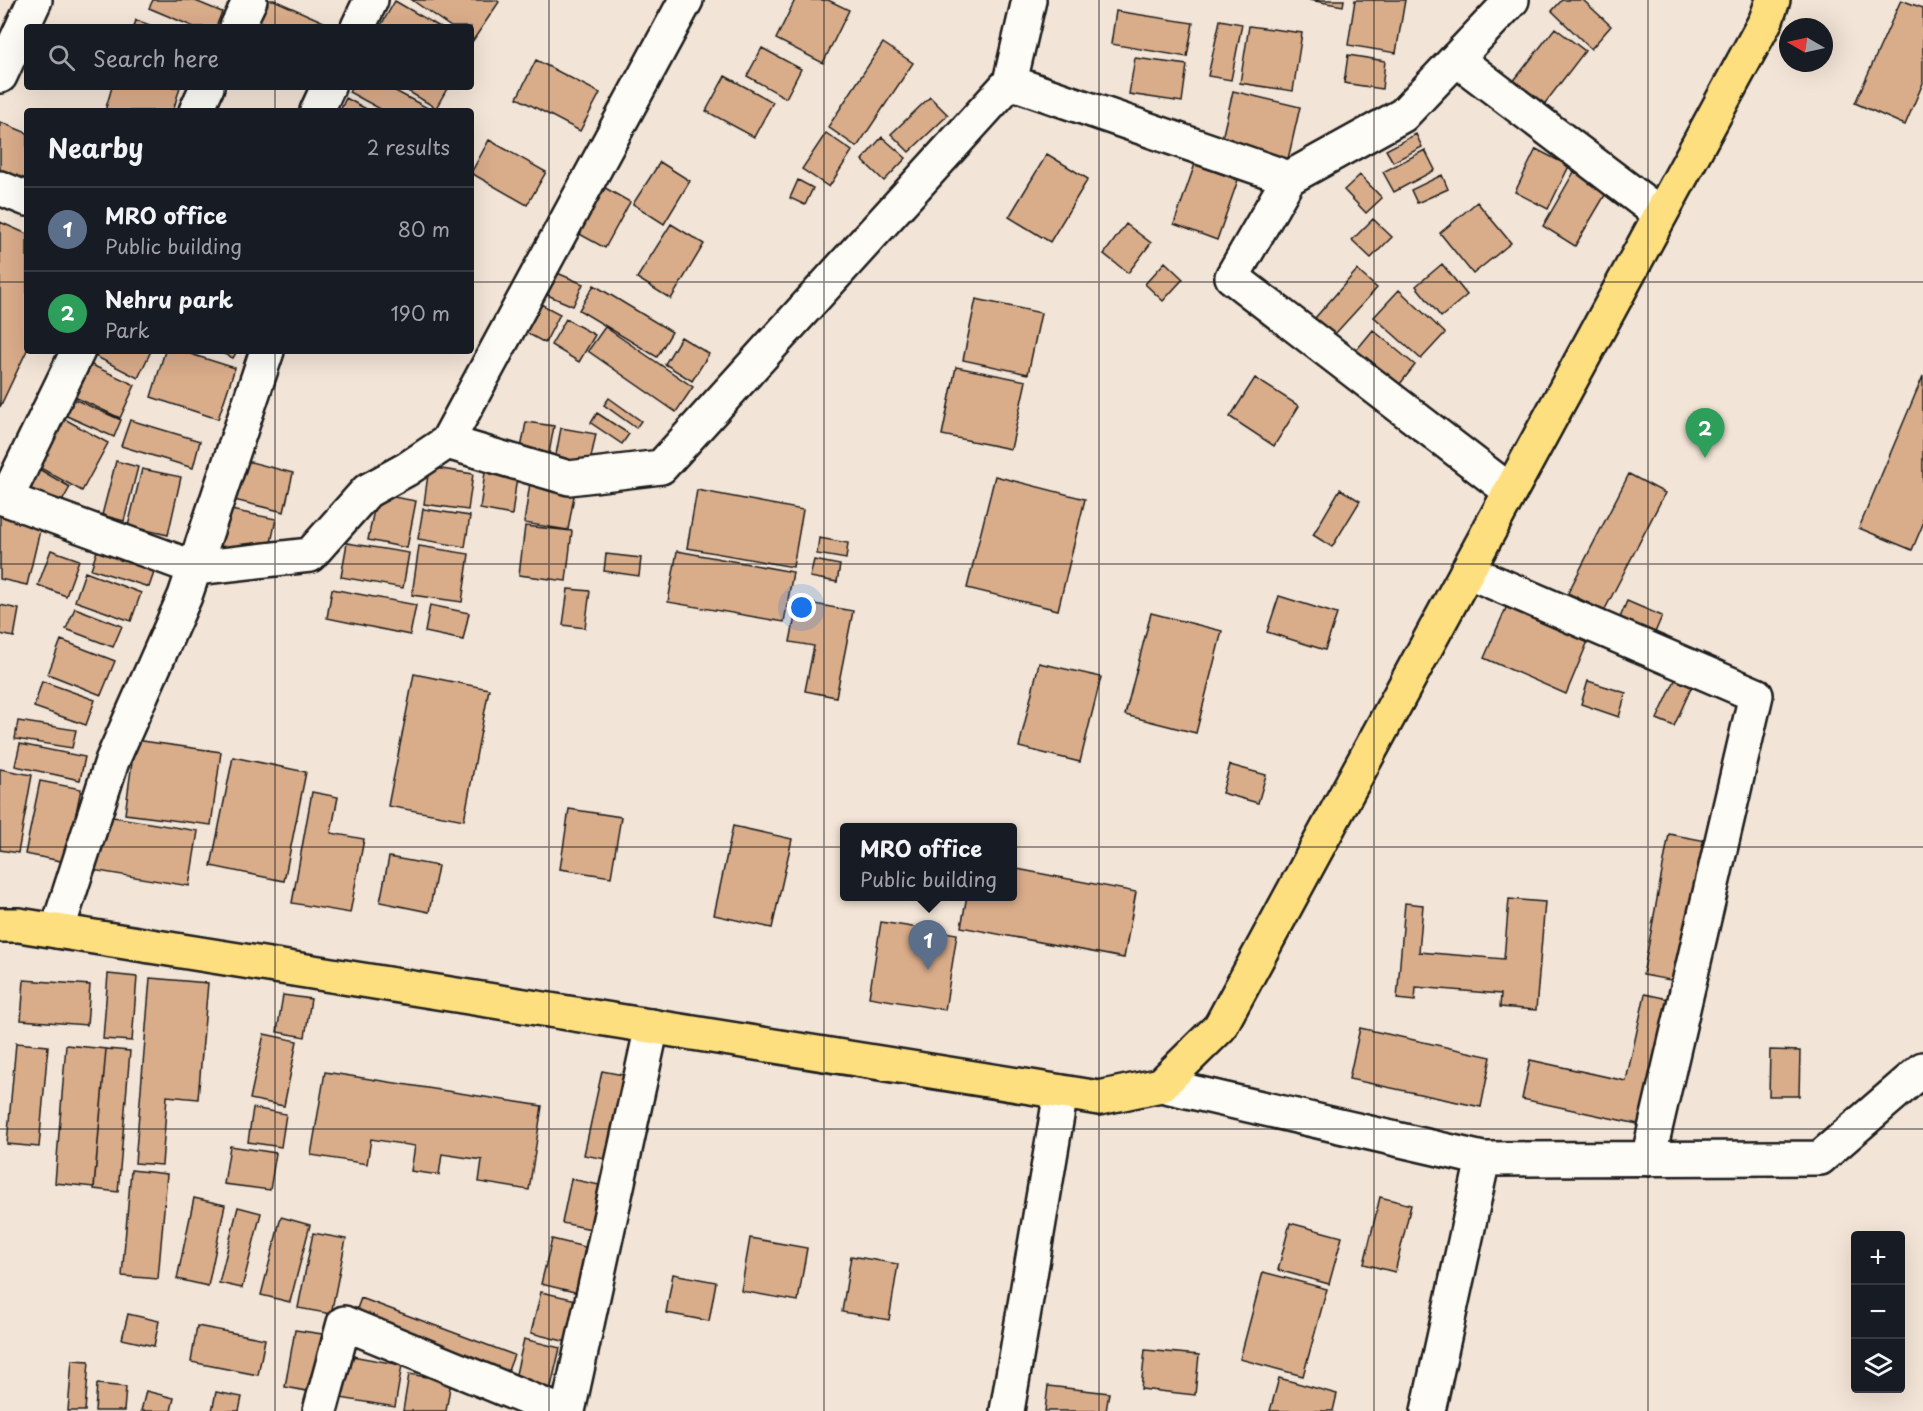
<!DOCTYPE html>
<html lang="en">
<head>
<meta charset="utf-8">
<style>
  :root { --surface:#171b24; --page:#242831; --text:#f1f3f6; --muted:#9ea1a6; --line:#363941; --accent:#ea580c }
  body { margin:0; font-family:"Playpen Sans",sans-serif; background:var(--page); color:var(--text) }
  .controls { position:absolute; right:18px; bottom:18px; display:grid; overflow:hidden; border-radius:6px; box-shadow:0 6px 24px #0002 }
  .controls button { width:54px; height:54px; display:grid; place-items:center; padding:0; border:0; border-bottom:2px solid var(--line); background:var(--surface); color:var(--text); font:30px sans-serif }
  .compass { position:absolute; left:1779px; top:18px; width:54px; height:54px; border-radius:50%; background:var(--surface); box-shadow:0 6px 24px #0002; rotate:279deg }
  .you { position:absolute; left:802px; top:608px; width:21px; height:21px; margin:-15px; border:4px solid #fff; border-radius:50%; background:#1a73e8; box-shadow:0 0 0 9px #1a73e833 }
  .badge { display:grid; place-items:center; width:39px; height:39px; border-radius:50%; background:var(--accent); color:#fff; font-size:20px; font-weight:700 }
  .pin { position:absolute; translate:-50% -50px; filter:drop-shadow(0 2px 3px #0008) }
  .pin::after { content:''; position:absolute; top:32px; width:21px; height:18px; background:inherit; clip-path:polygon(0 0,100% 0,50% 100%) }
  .popup { position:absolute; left:840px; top:823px; width:177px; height:78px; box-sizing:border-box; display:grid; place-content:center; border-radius:6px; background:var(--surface); filter:drop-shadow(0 2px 4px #0005); font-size:20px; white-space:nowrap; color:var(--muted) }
  .popup b { font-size:22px; color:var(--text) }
  .popup::after { content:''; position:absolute; left:50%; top:100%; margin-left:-12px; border:12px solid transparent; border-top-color:var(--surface) }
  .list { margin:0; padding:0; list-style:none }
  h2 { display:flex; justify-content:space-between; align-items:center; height:78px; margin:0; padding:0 24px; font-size:26px }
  h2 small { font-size:20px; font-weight:400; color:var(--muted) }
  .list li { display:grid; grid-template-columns:39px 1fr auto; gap:18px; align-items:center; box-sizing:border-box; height:84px; padding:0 24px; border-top:2px solid var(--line) }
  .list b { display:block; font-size:22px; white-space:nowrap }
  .list p { margin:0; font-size:20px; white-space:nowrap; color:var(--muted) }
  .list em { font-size:20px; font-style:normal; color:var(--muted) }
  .icon { flex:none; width:33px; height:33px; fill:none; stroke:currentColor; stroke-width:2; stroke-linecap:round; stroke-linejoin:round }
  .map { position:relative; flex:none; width:1923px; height:1411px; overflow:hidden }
  .search { position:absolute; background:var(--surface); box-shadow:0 6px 24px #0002; left:24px; top:24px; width:450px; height:66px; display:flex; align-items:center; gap:15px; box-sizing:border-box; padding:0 21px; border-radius:6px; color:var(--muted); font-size:22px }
  .panel { position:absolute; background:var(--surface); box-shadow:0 6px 24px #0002; left:24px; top:108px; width:450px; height:246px; border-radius:6px }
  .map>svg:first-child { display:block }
  .building { fill:#d9ac8a; stroke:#1c1c1c; stroke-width:1.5 }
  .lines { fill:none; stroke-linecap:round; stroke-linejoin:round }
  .minor-casing { stroke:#1c1c1c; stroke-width:38 }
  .primary-casing { stroke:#1c1c1c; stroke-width:38 }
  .minor { stroke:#fdfcf7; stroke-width:33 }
  .primary { stroke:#fedf80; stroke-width:33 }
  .grid { fill:none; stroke:#1c1c1c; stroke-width:1.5; stroke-opacity:0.55 }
</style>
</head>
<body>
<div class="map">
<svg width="1923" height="1411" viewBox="0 0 1923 1411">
  <rect width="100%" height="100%" fill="#f2e4d6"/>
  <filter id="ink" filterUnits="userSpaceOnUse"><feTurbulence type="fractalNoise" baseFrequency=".0167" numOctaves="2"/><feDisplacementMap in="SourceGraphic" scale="12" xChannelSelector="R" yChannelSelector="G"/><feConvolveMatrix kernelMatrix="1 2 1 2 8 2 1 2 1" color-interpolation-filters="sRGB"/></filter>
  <g filter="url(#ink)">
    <!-- building -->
    <path class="building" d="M153,0H193L222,12L216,27H194L149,8Z
      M268,0H274L335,27H260L257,25Z
      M412,0H496L499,2L472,42L471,27H451Z
      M795,0H828L849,10L823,63L776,39Z
      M1309,0H1344L1343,6Z
      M1355,0H1405L1396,53L1348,45Z
      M1562,0H1583L1611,26L1591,49L1552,11Z
      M1901,0L1923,8V83L1905,125L1855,103Z
      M395,1L440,27H380Z
      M1116,11L1193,23L1187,57L1111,44Z
      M136,20L155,27H134Z
      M1220,20L1242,24L1231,80L1208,76Z
      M1249,26L1302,33L1293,91L1240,83Z
      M1555,28L1585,51L1539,111L1509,87Z
      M883,43L913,63L857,147L828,127Z
      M762,48L801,69L786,98L747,76Z
      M1348,55L1385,61L1382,89L1344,83Z
      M1135,58L1187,65L1182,102L1129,94Z
      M536,60L600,93L580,131L517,98Z
      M725,76L773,102L754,137L706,111Z
      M112,87H180L173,111H105Z
      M352,87H388L433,111H384L349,92Z
      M401,87H448L436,108Z
      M1233,91L1300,107L1288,159L1221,143Z
      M930,97L948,115L909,152L891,134Z
      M346,98L370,111H340Z
      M0,122L27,133V185L0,174Z
      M826,133L852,151L829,187L802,169Z
      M1416,134L1422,147L1393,162L1386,150Z
      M882,137L906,158L884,181L862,160Z
      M489,140L546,172L527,205L471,173Z
      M1536,149L1569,166L1548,209L1515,192Z
      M1425,150L1435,170L1394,192L1383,172Z
      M1047,154L1088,179L1050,242L1009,217Z
      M660,162L690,181L664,224L633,204Z
      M1195,164L1238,180L1217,240L1174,224Z
      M1578,165L1611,185L1575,246L1543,226Z
      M1360,175L1382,198L1366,213L1344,190Z
      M1442,175L1448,189L1417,203L1411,190Z
      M798,180L813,188L805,205L790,198Z
      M600,185L630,202L605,248L574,231Z
      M1477,202L1511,243L1473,274L1440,233Z
      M1373,219L1392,237L1371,258L1352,240Z
      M0,222L27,234V350L0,407Z
      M671,224L704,244L671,299L637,278Z
      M1126,224L1151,243L1128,273L1104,254Z
      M1165,262L1183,279L1163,301L1145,284Z
      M1442,264L1467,295L1441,317L1416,286Z
      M548,269L583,284L573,306L538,291Z
      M1357,270L1377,288L1334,335L1315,318Z
      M594,285L672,332L657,357L579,310Z
      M1399,290L1445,333L1421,359L1374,317Z
      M531,299L560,314L545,343L516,327Z
      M976,299L1041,313L1028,374L963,360Z
      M566,319L595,335L579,362L551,345Z
      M605,327L693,387L676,412L588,351Z
      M1373,330L1415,365L1396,389L1354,353Z
      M681,337L709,354L692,381L665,364Z
      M90,351H151L138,378L89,353Z
      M165,351H181L235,368L218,419L151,397Z
      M217,351H237L233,358Z
      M81,360L135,385L120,418L66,393Z
      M956,367L1026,381L1011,449L942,435Z
      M1923,376V524L1912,550L1859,528Z
      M1255,378L1299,406L1274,446L1230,417Z
      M67,396L121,420L114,437L60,413Z
      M609,398L641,421L636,428L604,405Z
      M597,413L629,434L622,444L591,423Z
      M61,417L108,443L82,491L35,465Z
      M130,420L200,441L193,468L121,446Z
      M526,422L554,426L548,459L520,454Z
      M561,428L596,434L589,467L555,460Z
      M243,460L293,473L284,512L234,500Z
      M116,461L138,467L124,521L102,515Z
      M30,464L70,487L55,514L15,491Z
      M429,467L473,474L468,510L424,504Z
      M142,469L181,477L168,535L128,526Z
      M485,472L517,476L512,515L480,509Z
      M1629,474L1665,493L1604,611L1568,593Z
      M995,476L1085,499L1058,610L967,588Z
      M530,483L575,490L568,530L524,523Z
      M1340,489L1360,501L1332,547L1313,535Z
      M697,490L803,510L793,567L687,548Z
      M377,494L416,501L407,548L368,540Z
      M221,508L276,519L268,557L214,546Z
      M423,509L470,516L465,547L418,539Z
      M0,516L41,526L27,585L0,579Z
      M525,526L572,531L566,581L519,575Z
      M819,538L848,543L846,559L817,554Z
      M347,543L409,553L403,588L341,577Z
      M99,545L157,564L149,587L91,569Z
      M419,546L469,554L462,602L412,595Z
      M51,550L79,560L66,596L38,585Z
      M677,551L793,572L784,622L668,602Z
      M606,554L641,558L639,576L604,571Z
      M814,560L840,565L837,582L810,577Z
      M85,572L141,593L131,621L75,601Z
      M332,589L416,605L410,635L327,618Z
      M568,589L590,591L585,628L563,625Z
      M1279,596L1337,614L1325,650L1267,632Z
      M1510,599L1591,634L1566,694L1484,658Z
      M798,601L853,611L836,697L805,691L814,646L790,642Z
      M1627,601L1662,616L1651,642L1616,627Z
      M0,605L19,609L14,637L0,634Z
      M430,605L469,613L463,640L425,632Z
      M75,608L122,626L113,647L66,629Z
      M1151,613L1222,631L1196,733L1125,715Z
      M61,640L115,661L101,695L48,674Z
      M1039,663L1101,677L1080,762L1019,747Z
      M414,674L489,689L464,820L388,806Z
      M1676,678L1692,686L1674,726L1657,719Z
      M42,681L95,700L86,725L34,707Z
      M1588,681L1626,693L1619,717L1581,704Z
      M18,721L76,730L72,748L15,739Z
      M135,740L221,752L211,825L125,814Z
      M20,744L85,757L80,780L15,766Z
      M233,757L306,772L284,881L211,866Z
      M1230,765L1266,775L1258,803L1222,793Z
      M0,769L32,775L18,853L0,850Z
      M40,781L81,789L66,862L25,854Z
      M312,792L338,797L331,833L364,839L350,913L292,903Z
      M569,809L621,817L611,877L560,869Z
      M101,815L198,831L189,886L92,870Z
      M733,826L792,839L772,928L714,915Z
      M1669,834L1712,842L1686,983L1643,975Z
      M389,857L438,866L429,912L380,902Z
      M1012,868L1136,892L1124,958L961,927L967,896H1012Z
      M1509,899L1545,902L1536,1010L1500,1007L1501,994L1416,987L1415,1001L1397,999L1405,903L1423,905L1419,952L1504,959Z
      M881,922L957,934L945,1010L869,997Z
      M108,974L137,977L132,1041L103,1039Z
      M150,978L208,983L198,1099L167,1096L162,1165L135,1163Z
      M24,980L90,985L87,1025L21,1020Z
      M1645,994L1678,1001L1652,1127L1522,1099L1530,1060L1626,1081Z
      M283,995L311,999L305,1037L277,1032Z
      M1360,1028L1491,1057L1481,1107L1349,1079Z
      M264,1034L297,1041L284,1106L250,1099Z
      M16,1043L48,1046L39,1147L7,1144Z
      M66,1045L106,1049L94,1187L55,1183Z
      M106,1049L130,1051L118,1192L94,1189Z
      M1770,1050L1800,1051L1799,1096H1769Z
      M602,1071L639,1078L621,1162L584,1155Z
      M325,1072L542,1106L529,1190L479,1182L482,1160L442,1154L439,1175L411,1171L415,1146L371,1139L367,1164L311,1155Z
      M253,1108L286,1114L281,1147L248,1142Z
      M230,1146L276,1153L270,1190L224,1184Z
      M131,1170L167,1174L158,1279L122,1276Z
      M571,1179L609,1187L601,1231L562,1223Z
      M1380,1197L1411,1205L1395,1272L1364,1264Z
      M194,1198L225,1205L208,1286L177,1279Z
      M238,1207L261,1213L242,1288L219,1283Z
      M281,1217L310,1225L290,1302L261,1295Z
      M1290,1223L1342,1237L1329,1284L1278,1270Z
      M313,1233L346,1239L331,1314L298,1308Z
      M750,1238L807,1248L798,1301L741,1291Z
      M552,1239L593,1249L583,1294L541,1284Z
      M851,1256L898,1264L889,1320L842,1312Z
      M1263,1272L1327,1289L1303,1376L1240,1359Z
      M673,1274L716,1282L709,1321L666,1313Z
      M541,1292L581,1301L571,1343L531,1333Z
      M361,1298L514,1355L504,1381L351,1325Z
      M128,1314L159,1321L154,1346L122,1339Z
      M197,1326L265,1339L258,1375L191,1362Z
      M295,1330L322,1334L312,1392L285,1387Z
      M524,1339L560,1348L549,1395L513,1387Z
      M1145,1350L1199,1355L1195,1395L1141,1389Z
      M341,1354L402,1365L395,1407L334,1397Z
      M72,1360L89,1361L85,1411H68Z
      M409,1374L451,1381L446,1411H403Z
      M1279,1378L1337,1394L1333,1411H1270Z
      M97,1384L126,1387L124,1411H95Z
      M1048,1386L1109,1393L1106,1411H1045Z
      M146,1391L174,1398L171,1411H141Z
      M216,1392L242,1397L239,1411H212Z"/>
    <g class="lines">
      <!-- minor casing -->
      <g class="minor-casing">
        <path id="minor" d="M686,0L447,442L569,478L661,467L1010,82
          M1029,0L1010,82L1289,178L1403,115L1512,0
          M237,27L250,0
          M358,27L371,0
          M1456,59L1660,214
          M0,76L35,0
          M196,111L207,87
          M317,111L328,87
          M1289,178L1232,277L1510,491
          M0,188L27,199
          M0,497L6,499L78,351
          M6,499L195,568L310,555L367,491L407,469L447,442
          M1467,571L1756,695L1648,1159
          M57,931L112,761L185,596L267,351
          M1161,1085L1483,1159L1428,1411
          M1483,1159L1820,1158L1923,1069
          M320,1411L344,1323L558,1411
          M568,1411L652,1026
          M1007,1411L1061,1092"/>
      </g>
      <!-- primary casing -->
      <g class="primary-casing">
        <path id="primary" d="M0,925H19L1099,1098L1161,1085L1220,1027L1766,20L1773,0"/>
      </g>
      <!-- minor -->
      <use href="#minor" class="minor"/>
      <!-- primary -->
      <use href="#primary" class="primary"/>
    </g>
  </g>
  <!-- grid -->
  <path class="grid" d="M275,0V27M549,0V1411M824,0V1411M1099,0V1411M1374,0V1411M1648,0V1411M275,87V111M0,282H27M471,282H1923M275,351V1411M0,564H1923M0,847H1923M0,1129H1923"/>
</svg>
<div class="controls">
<button>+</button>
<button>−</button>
<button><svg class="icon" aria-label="layers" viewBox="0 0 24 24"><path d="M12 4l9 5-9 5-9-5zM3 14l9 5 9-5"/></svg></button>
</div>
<svg class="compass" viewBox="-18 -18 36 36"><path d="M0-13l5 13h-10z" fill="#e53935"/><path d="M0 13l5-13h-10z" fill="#9ea1a6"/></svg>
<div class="you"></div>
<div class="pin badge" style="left:928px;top:970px;background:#5c6f8a">1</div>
<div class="popup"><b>MRO office</b>Public building</div>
<div class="pin badge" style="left:1705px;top:458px;background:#2e9e5b">2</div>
<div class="search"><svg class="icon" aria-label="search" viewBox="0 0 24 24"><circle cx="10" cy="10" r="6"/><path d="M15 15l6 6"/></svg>Search here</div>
<section class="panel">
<h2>Nearby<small>2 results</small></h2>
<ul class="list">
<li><span class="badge" style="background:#5c6f8a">1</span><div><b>MRO office</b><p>Public building</p></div><em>80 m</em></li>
<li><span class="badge" style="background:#2e9e5b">2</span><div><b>Nehru park</b><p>Park</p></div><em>190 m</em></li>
</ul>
</section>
</div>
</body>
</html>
